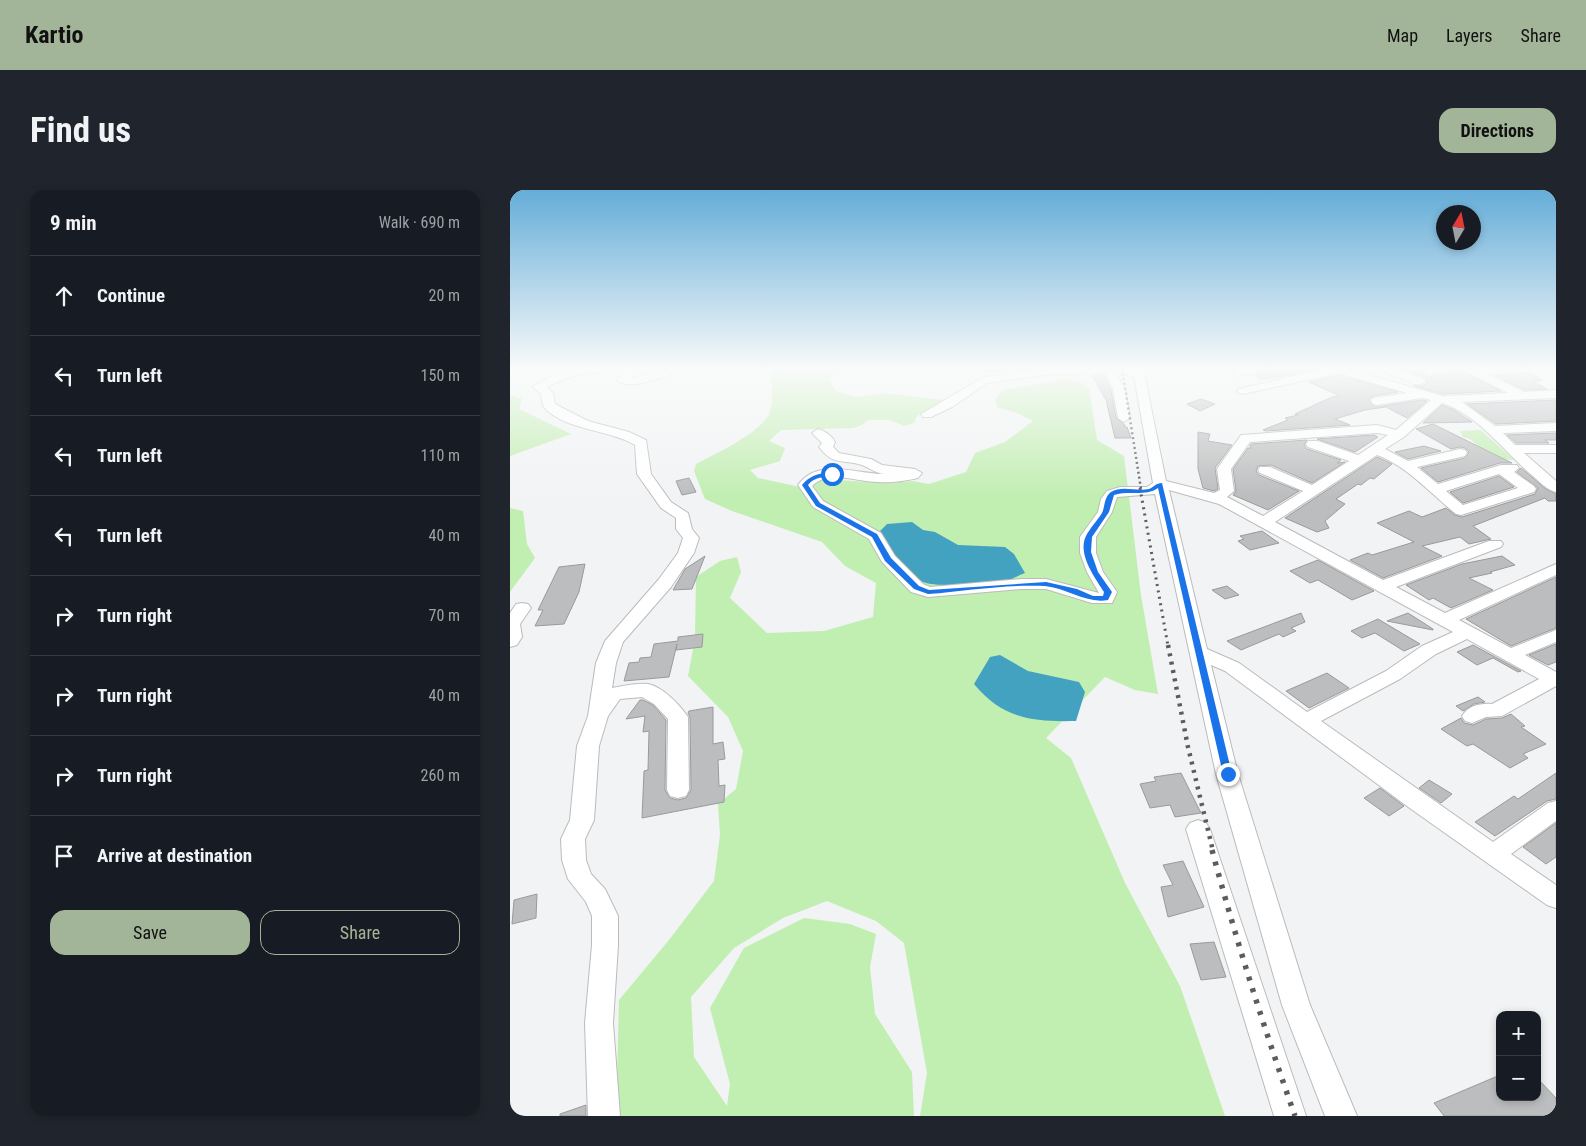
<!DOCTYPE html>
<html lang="en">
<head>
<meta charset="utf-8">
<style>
  :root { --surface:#171b24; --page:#20242c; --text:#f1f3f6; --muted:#9ea1a6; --line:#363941; --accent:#a3b598 }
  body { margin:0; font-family:"Roboto Condensed",sans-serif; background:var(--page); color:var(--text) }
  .controls { position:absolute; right:15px; bottom:15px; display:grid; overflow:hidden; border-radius:10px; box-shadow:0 2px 8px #0003 }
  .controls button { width:45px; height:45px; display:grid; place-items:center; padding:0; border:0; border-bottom:1px solid var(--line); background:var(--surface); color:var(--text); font:25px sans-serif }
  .compass { position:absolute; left:926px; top:15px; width:45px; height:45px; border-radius:50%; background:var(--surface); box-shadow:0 2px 8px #0003; rotate:10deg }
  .stop { position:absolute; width:15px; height:15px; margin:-11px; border:4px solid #1a73e8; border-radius:50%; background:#fff }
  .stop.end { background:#1a73e8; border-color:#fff; box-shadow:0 1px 5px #0008 }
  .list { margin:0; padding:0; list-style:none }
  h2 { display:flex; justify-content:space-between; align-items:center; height:65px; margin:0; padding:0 20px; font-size:21px }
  h2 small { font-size:16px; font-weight:400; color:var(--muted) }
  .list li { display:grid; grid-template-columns:32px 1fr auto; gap:15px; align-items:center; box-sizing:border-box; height:80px; padding:0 20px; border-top:1px solid var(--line) }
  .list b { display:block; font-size:19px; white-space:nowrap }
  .list em { font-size:16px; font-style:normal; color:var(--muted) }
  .actions { display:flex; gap:10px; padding:15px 20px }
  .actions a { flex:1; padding:11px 0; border:1px solid var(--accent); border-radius:15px; text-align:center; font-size:18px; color:var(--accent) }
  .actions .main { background:var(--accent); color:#111 }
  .icon { flex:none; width:28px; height:28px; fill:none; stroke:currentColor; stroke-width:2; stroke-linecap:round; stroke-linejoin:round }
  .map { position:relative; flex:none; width:1046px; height:926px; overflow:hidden; border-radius:15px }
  header { display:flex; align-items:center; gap:30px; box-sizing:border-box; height:70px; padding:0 25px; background:var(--accent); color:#111 }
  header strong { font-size:24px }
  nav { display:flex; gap:28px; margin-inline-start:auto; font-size:18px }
  .intro { display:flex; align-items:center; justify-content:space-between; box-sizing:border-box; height:120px; padding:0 30px }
  h1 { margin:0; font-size:35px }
  .button { padding:12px 22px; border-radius:15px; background:var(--accent); color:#111; font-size:18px; font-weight:700 }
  main { display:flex; gap:30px; padding:0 30px }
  aside { flex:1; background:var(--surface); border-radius:15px; box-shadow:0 2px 8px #0003 }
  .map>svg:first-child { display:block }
  .green { fill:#c1eeb1 }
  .water { fill:#42a2bf }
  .building { fill:#bcbdbe; stroke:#999a9b }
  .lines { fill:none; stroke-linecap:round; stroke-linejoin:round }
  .minor-casing { stroke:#bbbbbc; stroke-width:2 }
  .minor { fill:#fff; fill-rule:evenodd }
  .rail-far3 { stroke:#5c5c5d; stroke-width:2.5; stroke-dasharray:2 3; stroke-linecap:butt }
  .rail-far2 { stroke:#5c5c5d; stroke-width:3; stroke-dasharray:2 4.5; stroke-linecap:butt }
  .rail-far1 { stroke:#5c5c5d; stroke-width:4.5; stroke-dasharray:3 5.5; stroke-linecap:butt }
  .rail { stroke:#5c5c5d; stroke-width:5.5; stroke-dasharray:4 8; stroke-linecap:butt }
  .route { fill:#1a73e8 }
</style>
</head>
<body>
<header>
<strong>Kartio</strong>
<nav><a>Map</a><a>Layers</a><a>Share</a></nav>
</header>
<div class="intro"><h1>Find us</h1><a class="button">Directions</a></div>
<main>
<aside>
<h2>9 min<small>Walk · 690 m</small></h2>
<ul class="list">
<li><svg class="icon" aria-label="ahead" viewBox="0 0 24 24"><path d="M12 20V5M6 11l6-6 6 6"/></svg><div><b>Continue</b></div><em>20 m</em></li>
<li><svg class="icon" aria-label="left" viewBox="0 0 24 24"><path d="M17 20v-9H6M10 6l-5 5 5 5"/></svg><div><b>Turn left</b></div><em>150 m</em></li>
<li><svg class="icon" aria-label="left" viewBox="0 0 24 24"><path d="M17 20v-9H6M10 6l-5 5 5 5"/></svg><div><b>Turn left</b></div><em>110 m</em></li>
<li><svg class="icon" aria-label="left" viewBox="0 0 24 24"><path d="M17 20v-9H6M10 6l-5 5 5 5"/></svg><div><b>Turn left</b></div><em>40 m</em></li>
<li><svg class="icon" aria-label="right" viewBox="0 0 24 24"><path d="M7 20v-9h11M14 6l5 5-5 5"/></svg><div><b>Turn right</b></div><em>70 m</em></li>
<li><svg class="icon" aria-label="right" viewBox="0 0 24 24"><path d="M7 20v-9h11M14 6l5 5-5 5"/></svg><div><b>Turn right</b></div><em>40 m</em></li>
<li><svg class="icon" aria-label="right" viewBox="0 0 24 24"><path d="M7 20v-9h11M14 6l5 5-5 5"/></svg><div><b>Turn right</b></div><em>260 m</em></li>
<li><svg class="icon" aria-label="arrive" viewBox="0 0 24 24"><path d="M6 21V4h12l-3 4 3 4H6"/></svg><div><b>Arrive at destination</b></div></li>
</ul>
<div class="actions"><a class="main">Save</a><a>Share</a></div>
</aside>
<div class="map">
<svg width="1046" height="926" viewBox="0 0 1046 926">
  <rect width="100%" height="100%" fill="#f2f3f4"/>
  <!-- green -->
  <path class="green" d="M268,178H343L318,189L327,202L348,207L373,203L433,210L425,217L407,226L404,233L394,236L380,230H358L352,235L343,238L271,240L259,251L275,258L270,271L240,280L248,288L290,297L313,289L374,293L403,291L419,294L456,282L465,263L495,252L523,231L507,223L487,217L485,209L493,200L552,190L569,191L579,199L587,250L614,266L631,405L648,504L625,500L595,487L536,548L561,568L615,693L670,796L715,926H410L417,883L394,753L366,731L317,711L273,728L224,758L181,807L184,867L217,916L220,894L200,818L234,758L294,728L340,734L366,744L360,777L365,824L402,882L404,926H106L109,810L159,750L204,691L210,645L208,614L226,599L233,561L218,527L178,486L185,449L186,387L210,371L227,367L231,382L220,408L257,443L314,441L363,427L366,393L335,376L312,352L222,321L195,309L184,281L186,274C207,263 246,245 258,226C264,216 262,197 261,186Z
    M438,178H551L470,183Z
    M0,205L12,209L9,219L61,244L0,266Z
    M971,240L1004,270L982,268L960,249L953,247L950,241Z
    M0,318L13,321L17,354L25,368L0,402Z"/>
  <!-- water -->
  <path class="water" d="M402,332L413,340L425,342L448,355L495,357L504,364L515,383C509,385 503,389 497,391C483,395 429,397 416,393C397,387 379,359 368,343L377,334Z
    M490,465L518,481L569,492L575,502L566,531C523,532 493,529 464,494L480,467Z"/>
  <!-- building -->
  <path class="building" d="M749,178H811L775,186L751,189L745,185L751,182Z
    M888,178H915L910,182L918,187L945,182L948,179L991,201L933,204L904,196H912L917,193V190Z
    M1020,183L1032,190L1024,192L1037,199L1015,200L986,186Z
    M582,185H594L601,200L606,228L614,234L615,237H617L621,248H605L596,210Z
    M829,185L888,202L863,206L859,210L863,216L867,217L912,210L917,211L897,228L876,217L855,220L825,229L840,235L756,241L753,240L778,230L775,228L788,225L785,224L822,207L830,206L799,192Z
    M691,209L705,214L690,221L677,214Z
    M1046,210V231L986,234L957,214Z
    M932,215L944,220L962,232L913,233Z
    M923,234L1002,273H990L928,292L911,278L955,268L959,262L955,258L950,257L941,259L906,239Z
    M688,242L700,244L698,251L722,255L705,278L708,299L704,301L693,298L688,279Z
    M1046,243V250H1035L1039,253H1006L997,245Z
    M864,245L868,247L845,262L807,249Z
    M797,250L794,255L797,259L831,270L827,273L835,272L802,293L761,275L748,276L746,281L749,285L789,301L758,320L723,305L726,301L723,279L738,258H741L740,256L741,254Z
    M914,256L931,261L898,269L885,262Z
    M867,267L882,274L864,289L860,288L851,295L848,294L826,309L835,314L815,331L819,338L807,342L775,328Z
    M1011,278L1036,299L1046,304V311H1038L1035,308L963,336L981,349L959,354L950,347L912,356L932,366L873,388L840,370L858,363L862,365L904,352L867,333L899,321L912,327L936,318L945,325L952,327L1025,304L1028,298L1007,282Z
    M989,286L1004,297L953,313L940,302Z
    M179,288L186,302L172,305L166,291Z
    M752,341L769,353L740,360L728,351L734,349L730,346Z
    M195,366L182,399L163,400L175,379Z
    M992,366L1005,375L980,382L982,383L959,388L983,400L941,418L923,408L919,410L896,395L952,374Z
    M808,370L864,401L842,410L808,390L800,393L780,381Z
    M75,374L69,402L54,434L25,436L33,420H28L49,377Z
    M1046,387V438L1001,456L956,429Z
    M717,396L729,405L715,409L702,400Z
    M791,423L795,432L781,438L786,441L773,447L769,444L731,460L717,451Z
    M898,423L923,439V440L877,431Z
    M868,429L910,454L894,461L865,443L852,448L841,441Z
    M193,444L192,457L166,460L167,454L159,487L114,491L119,473L129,472L130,468L141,467L144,454L168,451V447Z
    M1046,454V472L1038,475L1019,465Z
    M963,455L1011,481L1008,482L983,468L967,475L947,462Z
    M817,483L839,498L799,518L776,501Z
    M968,507L975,512L964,514L953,521L946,516Z
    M130,510H133L143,515L156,530L155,600L160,608L168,610L176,608L181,600L180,527L178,523L179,521L203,517V554L213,552L215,569L208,570L209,596L215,595L214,612L132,628L134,581L138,580L139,541L133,542L135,526L116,529Z
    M1001,524L1015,536L1011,537L1036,554L1013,564L1018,568L1000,578L963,554L957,556L931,539L951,528L954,533L963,535L976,529L992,528Z
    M671,583L691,623L665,627L660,615L640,618L630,594L646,591L644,587Z
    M1046,583V609L1037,611L985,646L965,632L1004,606L1008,609Z
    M919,590L942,604L931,613L909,598Z
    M870,598L894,616L879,626L854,608Z
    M1046,633V667L1036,674L1013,657Z
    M673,671L694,717L658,727L651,697L663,695L653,675Z
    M27,704L26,728L2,734L4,710Z
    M704,752L716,787L691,790L680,754Z
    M990,885V907H1027V888L1046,908V926H934L924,913Z
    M76,915V926H50V924Z"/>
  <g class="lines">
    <!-- minor casing -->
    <g class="minor-casing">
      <path id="minor" d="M72,178H101L96,181L63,186L40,195L37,197L43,203L45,214L78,231L119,242L136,250L141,284L161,312L178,323L182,339L189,348L184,363L161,397L113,452L106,473L102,498C113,496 127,493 138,494C153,497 170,515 178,527L179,600L176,606L168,608L160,606L157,600L158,529L144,514L132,507L110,509L98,526L89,556L84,630L75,649L76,670L81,684L95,699L108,726V755L103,833L110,926H78L75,833L82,755V726L76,712L58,689L52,670L51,649L60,630L67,556L78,526L86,473L95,451L149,389L168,363L173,348L166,339V328L151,318L127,284L125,255C99,239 54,241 33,216L31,204L23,197L25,195L48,183Z
        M117,178H127L121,187L125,188L158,178H174L173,180C158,185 119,202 107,190Z
        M610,178H633L656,291L704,303L710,300L707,279L731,245L867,235L886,240L921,210L912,208L867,215L863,214L861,211L863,208L897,203L829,183L733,204L729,203L727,201L729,199L818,178H834L933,206L998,203L949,178H962L967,180L1020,178L1019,181L1015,182L979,185L1015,202L1046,200V208L952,212L985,236L1046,233V241L993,243L1005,255H1046V263H1014L1046,291V302C1037,300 1030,292 1024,287C996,264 968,224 932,213L894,247L875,259L898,271L950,259L955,260L957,263L955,266L907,277L928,294L991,275H1007L1009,278L1004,282L1024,296L1026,299L1024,302L951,325L946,324C921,304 897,276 867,265L765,332L873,390L979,351H991L993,354L991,357L886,397L935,423L1046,374V385L949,430L1001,458L1046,440V452L1015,465L1046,482V496L992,526L976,527L962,533L955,531L952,526C958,516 970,513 982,514L1029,489L957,449L926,464L890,489L811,531L983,652L1038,613L1046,611V631L1001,664L1046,695V718L1037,715L901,619L715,481L701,475L728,584L800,815L847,926H815L772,815L706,584L645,304L607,307L602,322L586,347V363L593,382L607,402L602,413H582L536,399H512L418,407L401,402L372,372L359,349L303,317L288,295C308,267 346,284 374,284C365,283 360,278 352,275C333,269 323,276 309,257L312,253L302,243L308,239C315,241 322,246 325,252L323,257L329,263L361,269L372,275L405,279L412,283L408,288C395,291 381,293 368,292C347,292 319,279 302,296L313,311L371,343L385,366L413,394L420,397L512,389H536L589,403L577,382L570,363V347L588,322L591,309L597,301L610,297H637L643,293L624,186L606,184L615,199L620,228L614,232L608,228L603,199L595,183L533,185L477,193L442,217L421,227H413L411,224L474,187L533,179ZM867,243L878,245L848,265L808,251H798L796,254L798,257L839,271L802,295L760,277H750L748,280L750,283L793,301L753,326L717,307L724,301L721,279L740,252ZM989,284L1008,298L953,315L936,301ZM659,300L709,314L943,442L912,456L876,481L797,522L729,473L697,459Z
        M743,178L748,179L750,181L748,183L727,186L721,183L727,180Z
        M868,178H883L914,189L916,191L911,194H903L901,192L869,180Z
        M923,178H946L945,180L918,185L912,182L914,180Z
        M12,413L18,414L21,418L10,434L12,447L7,455L0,457V423L6,414Z
        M688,630L696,633L700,639L796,926H764L676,639L680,633Z"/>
    </g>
    <!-- minor -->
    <use href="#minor" class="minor"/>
    <!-- rail-far3 -->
    <path class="rail-far3" d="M612,178L631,299"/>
    <!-- rail-far2 -->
    <path class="rail-far2" d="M630,298L658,456"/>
    <!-- rail-far1 -->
    <path class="rail-far1" d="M658,455L678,557L703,661"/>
    <!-- rail -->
    <path class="rail" d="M702,660C726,750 754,838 785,926"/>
  </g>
  <!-- sky -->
  <linearGradient id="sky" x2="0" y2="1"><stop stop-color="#65add8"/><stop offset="0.58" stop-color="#f9fafa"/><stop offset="1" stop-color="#f9fafa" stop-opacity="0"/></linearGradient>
  <rect width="1046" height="307" fill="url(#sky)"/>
  <!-- route -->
  <path class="route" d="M324,283V285C315,287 304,287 298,295L310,313L367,344L381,368L409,396L419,400L536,392L567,399L583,406H593L594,402C585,388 567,364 576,346C580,338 587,331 592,323C595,317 594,307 601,302C612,295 627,302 639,299C644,297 646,293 652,293L722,584L721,586L718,587L713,584L648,298C635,307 619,300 604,305L599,322L582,347L581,362L588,382L602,402L598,410C576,414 557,398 535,396C496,394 456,401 418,404L404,399L375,371L362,347L306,316L292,295C300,285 312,282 324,283Z"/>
</svg>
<div class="controls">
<button>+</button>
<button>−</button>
</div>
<svg class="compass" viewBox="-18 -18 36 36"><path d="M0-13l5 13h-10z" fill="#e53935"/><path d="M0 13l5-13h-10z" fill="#9ea1a6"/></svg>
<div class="stop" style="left:322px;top:284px"></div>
<div class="stop end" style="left:718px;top:584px"></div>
</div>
</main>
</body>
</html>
